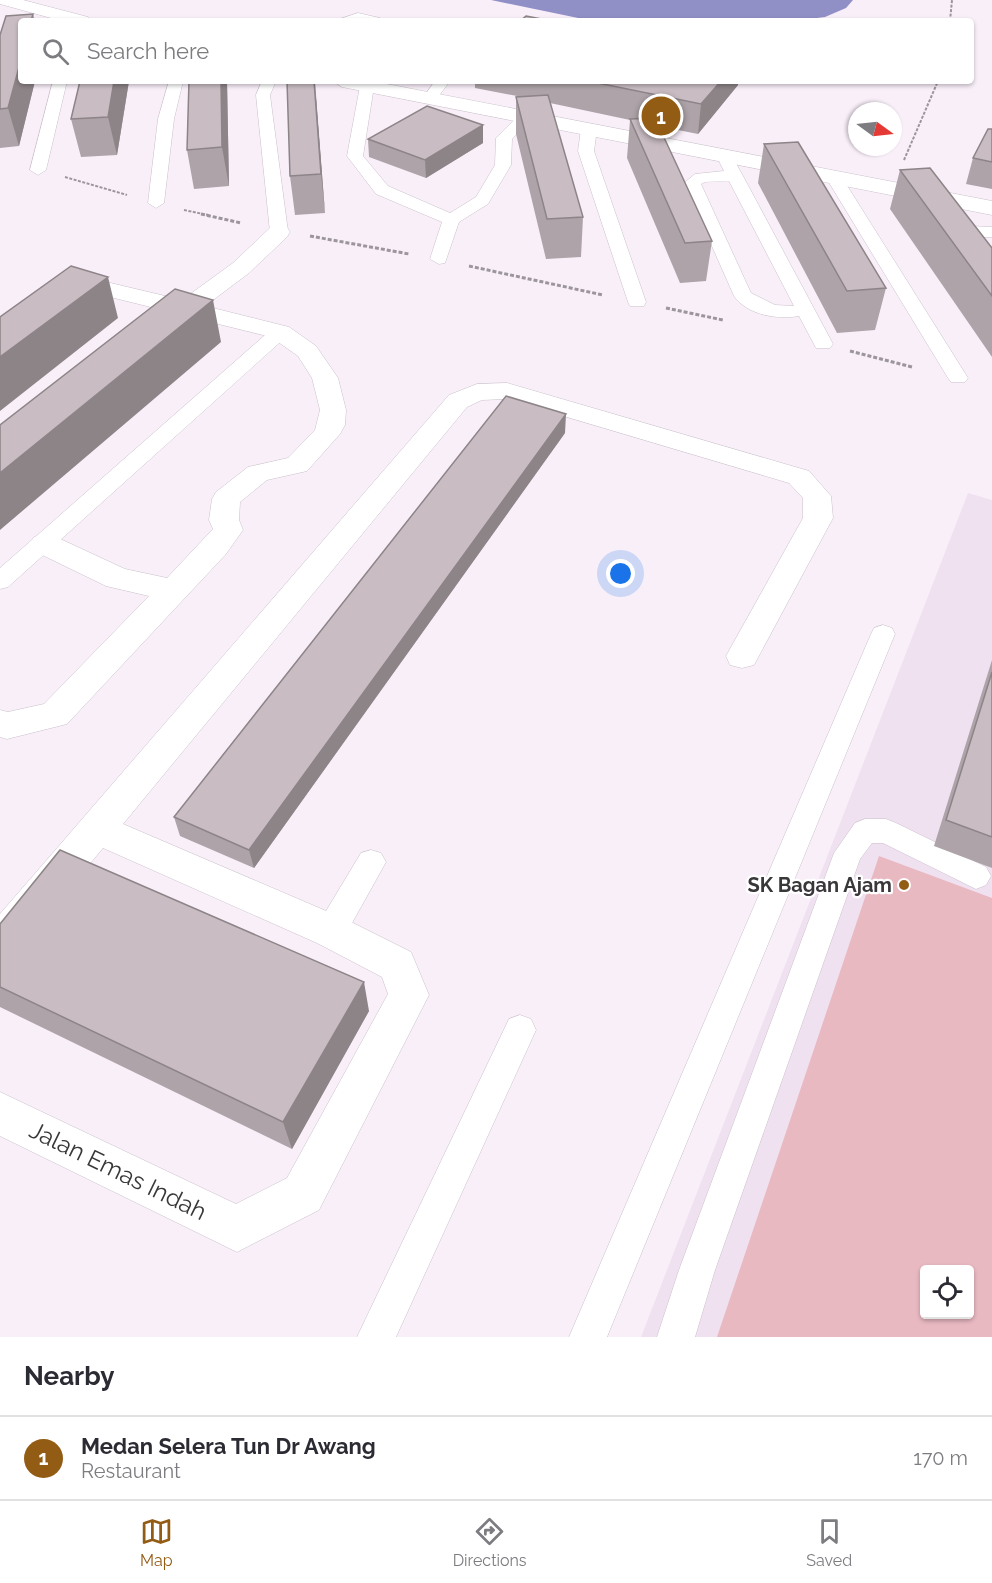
<!DOCTYPE html>
<html lang="en">
<head>
<meta charset="utf-8">
<style>
  :root { --surface:#fff; --page:#f2f2f3; --text:#2b2b33; --muted:#7c7c81; --line:#e1e1e2; --accent:#935c15 }
  body { margin:0; font-family:Raleway,sans-serif; background:var(--page); color:var(--text) }
  .controls { position:absolute; right:18px; bottom:18px; display:grid; overflow:hidden; border-radius:6px; box-shadow:0 2px 4px #0004 }
  .controls button { width:54px; height:54px; display:grid; place-items:center; padding:0; border:0; border-bottom:2px solid var(--line); background:var(--surface); color:var(--text); font:30px sans-serif }
  .compass { position:absolute; left:848px; top:102px; width:54px; height:54px; border-radius:50%; background:var(--surface); box-shadow:0 2px 4px #0004; rotate:105deg }
  .you { position:absolute; left:621px; top:574px; width:21px; height:21px; margin:-15px; border:4px solid #fff; border-radius:50%; background:#1a73e8; box-shadow:0 0 0 9px #1a73e833 }
  .badge { display:grid; place-items:center; width:39px; height:39px; border-radius:50%; background:var(--accent); color:#fff; font-size:20px; font-weight:700 }
  .pin { position:absolute; translate:-50% -50%; border:3px solid #fff; box-shadow:0 2px 6px #0006 }
  .list { margin:0; padding:0; list-style:none }
  h2 { display:flex; justify-content:space-between; align-items:center; height:78px; margin:0; padding:0 24px; font-size:26px }
  h2 small { font-size:20px; font-weight:400; color:var(--muted) }
  .list li { display:grid; grid-template-columns:39px 1fr auto; gap:18px; align-items:center; box-sizing:border-box; height:84px; padding:0 24px; border-top:2px solid var(--line) }
  .list b { display:block; font-size:22px; white-space:nowrap }
  .list p { margin:0; font-size:20px; white-space:nowrap; color:var(--muted) }
  .list em { font-size:20px; font-style:normal; color:var(--muted) }
  .icon { flex:none; width:33px; height:33px; fill:none; stroke:currentColor; stroke-width:2; stroke-linecap:round; stroke-linejoin:round }
  .map { position:relative; flex:none; width:992px; height:1337px; overflow:hidden }
  .search { position:absolute; background:var(--surface); box-shadow:0 2px 4px #0004; left:18px; right:18px; top:18px; height:66px; display:flex; align-items:center; gap:15px; box-sizing:border-box; padding:0 21px; border-radius:6px; color:var(--muted); font-size:22px }
  .sheet { height:162px; background:var(--surface) }
  nav { display:flex; justify-content:space-around; align-items:center; box-sizing:border-box; height:84px; border-top:2px solid var(--line); background:var(--surface); font-size:16px; color:var(--muted) }
  nav a { display:grid; justify-items:center; gap:3px }
  nav .on { color:var(--accent) }
  .map>svg:first-child { display:block }
  .built { fill:#f0e1f0; fill-rule:evenodd }
  .green { fill:#e9b9c2; fill-rule:evenodd }
  .water { fill:#908fc6 }
  .lines { fill:none; stroke-linecap:round; stroke-linejoin:round }
  .lane-casing { stroke:#cac1ca; stroke-width:1 }
  .street-casing { stroke:#cac1ca; stroke-width:1 }
  .path-far1 { stroke:#9c969c; stroke-width:2; stroke-dasharray:3 1.5; stroke-linecap:butt }
  .path { stroke:#9c969c; stroke-width:3; stroke-dasharray:4 2; stroke-linecap:butt }
  .lane { fill:#fff; fill-rule:evenodd }
  .street { fill:#fff; fill-rule:evenodd }
  .wall { fill:#ada3a8 }
  .shaded-wall { fill:#8d8488 }
  .building { fill:#c9bdc3; stroke:#8d8488; stroke-width:1.5 }
  .poi-dot { fill:#935c15; stroke:#fff; stroke-width:2 }
  .labels { text-anchor:middle; stroke-width:4.5; stroke-linejoin:round; paint-order:stroke }
  .poi-label { font-size:20px; font-weight:bold; fill:#3a373a; stroke:#fff; text-anchor:end }
  .near-street-label { font-size:24px; fill:#3a373a; stroke:#fff }
</style>
</head>
<body>
<div class="map">
<svg width="992" height="1337" viewBox="0 0 992 1337">
  <rect width="100%" height="100%" fill="#f9eff9"/>
  <!-- built -->
  <path class="built" d="M968,493L992,500V1337H641ZM924,1270H970V1314H924Z"/>
  <!-- green -->
  <path class="green" d="M879,856L992,898V1337H717ZM924,1270H970V1314H924Z"/>
  <!-- water -->
  <path class="water" d="M491,0H853L846,8L825,17L793,21H608L583,19Z"/>
  <g class="lines">
    <!-- lane casing -->
    <g class="lane-casing">
      <path id="lane" d="M358,13L380,18L382,21H334Z
        M53,81H67L46,170L38,175L30,170Z
        M169,81H183L174,119L164,203L156,208L148,203L158,119Z
        M262,81H276L270,95L288,232L279,237L270,232L256,95Z
        M435,81H450L435,101H425L423,98Z
        M367,82L374,86L363,156L388,186L450,213L476,197L495,165L496,138L520,114H530L533,117L512,139L511,165L488,204L459,222L445,263L439,264L430,259L442,222L376,194L347,156L360,86Z
        M589,124L597,129L594,151L646,302L644,306H630L628,302L578,151L581,129Z
        M727,156L733,158L743,176L833,344L830,348H816L799,316C778,320 747,315 734,296L684,183L695,174L724,171L719,161ZM729,181L794,306L775,305L751,293L701,184L705,182Z
        M833,171L841,176L968,378L965,382H951L948,378L825,176Z
        M970,226L992,227V237H978L977,244L992,264V282L986,281L959,244L961,231Z
        M280,326L290,332L287,336L8,587L0,589V568L273,328Z
        M883,625L892,628L895,634L607,1337H569L871,634L874,628Z
        M865,819H886L896,823L986,867L991,876L986,885L976,889L883,843H872L860,859L715,1270L695,1337H657L679,1270L834,853L855,823Z
        M371,850L381,853L386,862L381,871L342,941L331,944L320,941L316,931L320,921L361,853Z
        M520,1015L531,1019L536,1030L396,1337H357L509,1019Z"/>
    </g>
    <!-- street casing -->
    <g class="street-casing">
      <path id="street" d="M0,0H23L88,17L91,21H62L0,4Z
        M333,81H371L992,201V215L342,87Z
        M279,225L287,227L290,232L287,237L249,273L205,306L289,327L316,346L338,378L346,410L345,425L340,434L307,471L267,480L240,502L239,520L243,530L226,554L67,724L7,739L0,737V710L8,712L44,704L149,596L106,586L34,551L30,544L34,537L45,534L56,537L125,569L167,578L213,529L209,520L212,499L216,492L248,467L288,458L315,430L320,410L312,378L298,356L271,337L190,317L176,323L167,321L164,316L167,311L94,293L90,288L94,283L102,281L182,300L233,263L271,227Z
        M507,383L809,471L831,496L833,518L754,665L742,668L730,665L726,656L803,518V498L789,483L506,399L482,400L467,407L123,824L345,919L411,952L429,995L319,1210L237,1252L0,1136V1092L236,1204L287,1178L388,994L382,977L317,943L103,848L14,955L0,961V914L449,395L477,384Z"/>
    </g>
    <!-- path-far1 -->
    <path class="path-far1" d="M950,21L952,0
      M904,160L938,81
      M65,177L127,195
      M184,210L208,215"/>
    <!-- path -->
    <path class="path" d="M201,214L241,223
      M310,236L409,254
      M469,266L603,295
      M666,308L723,320
      M850,351L912,367"/>
    <!-- lane -->
    <use href="#lane" class="lane"/>
    <!-- street -->
    <use href="#street" class="street"/>
  </g>
  <!-- wall -->
  <path class="wall" d="M33,14L35,21H21V81H35L19,146L0,148V35L6,16Z
    M80,81H129L117,155L81,157L71,119Z
    M189,81H227L229,186L194,189L187,150Z
    M287,81H315L325,213L295,215L290,176Z
    M475,81H738V85L698,134L658,126L712,241L706,281L680,283L627,158L630,120L550,103L583,217L581,257L546,259L516,134V97L517,96L475,88Z
    M992,129V189L966,184L973,158Z
    M368,139L483,143L426,178L369,157Z
    M764,144L886,288L875,330L837,333L758,183Z
    M900,170L992,248V357L890,209Z
    M565,433L254,868L180,836L174,817Z
    M992,660V868L934,846Z
    M0,924L369,1011L292,1149L0,1007Z"/>
  <!-- shaded-wall -->
  <path class="shaded-wall" d="M21,60V81H35L19,146L8,108Z
    M114,81H129L117,155L108,117Z
    M221,81H227L229,186L222,147Z
    M314,81L316,98L325,213L321,174Z
    M721,81H738V85L698,134L701,104Z
    M483,125V143L426,178L425,160Z
    M108,277L118,318L0,411V357Z
    M213,300L221,342L0,530V473Z
    M566,414L565,433L254,868L249,850Z
    M364,982L369,1011L292,1149L283,1122Z"/>
  <!-- building -->
  <path class="building" d="M33,14L31,21H21V60L8,108L0,109V35L6,16Z
    M526,16L552,21H520Z
    M126,20V21H96Z
    M80,81H114L108,117L71,119Z
    M189,81H221L222,147L187,150Z
    M287,81H314L321,174L290,176Z
    M588,81H721L701,104Z
    M548,95L583,217L547,219L516,97Z
    M427,106L483,125L425,160L368,139Z
    M655,118L712,241L685,243L630,119Z
    M988,129H992V162L973,158Z
    M798,142L886,288L847,291L764,144Z
    M930,168L992,248V296L900,170Z
    M71,266L108,277L0,357V317Z
    M175,289L213,300L0,473V425Z
    M506,396L566,414L249,850L174,817Z
    M992,672V837L946,820Z
    M60,850L364,982L283,1122L0,987V924Z"/>
  <!-- markers -->
  <circle class="poi-dot" cx="904" cy="885" r="6"/>
  <g class="labels">
    <!-- poi labels -->
    <g class="poi-label">
      <text x="892" y="892">SK Bagan Ajam</text>
    </g>
    <!-- near-street labels -->
    <g class="near-street-label">
      <text transform="translate(118 1171) rotate(26)" y="8">Jalan Emas Indah</text>
    </g>
  </g>
</svg>
<div class="controls">
<button><svg class="icon" aria-label="locate" viewBox="0 0 24 24"><circle cx="12" cy="12" r="6"/><path d="M12 2v4M12 18v4M2 12h4M18 12h4"/></svg></button>
</div>
<svg class="compass" viewBox="-18 -18 36 36"><path d="M0-13l5 13h-10z" fill="#e53935"/><path d="M0 13l5-13h-10z" fill="#7c7c81"/></svg>
<div class="you"></div>
<div class="pin badge" style="left:661px;top:116px">1</div>
<div class="search"><svg class="icon" aria-label="search" viewBox="0 0 24 24"><circle cx="10" cy="10" r="6"/><path d="M15 15l6 6"/></svg>Search here</div>
</div>
<section class="sheet">
<h2>Nearby<small></small></h2>
<ul class="list">
<li><span class="badge">1</span><div><b>Medan Selera Tun Dr Awang</b><p>Restaurant</p></div><em>170 m</em></li>
</ul>
</section>
<nav>
<a class="on"><svg class="icon" aria-label="map" viewBox="0 0 24 24"><path d="M3 6l6-2 6 2 6-2v14l-6 2-6-2-6 2zM9 4v14M15 6v14"/></svg>Map</a>
<a><svg class="icon" aria-label="directions" viewBox="0 0 24 24"><path d="M12 3l9 9-9 9-9-9zM9 14v-3h6M13 9l2 2-2 2"/></svg>Directions</a>
<a><svg class="icon" aria-label="saved" viewBox="0 0 24 24"><path d="M7 4h10v16l-5-4-5 4z"/></svg>Saved</a>
</nav>
</body>
</html>
